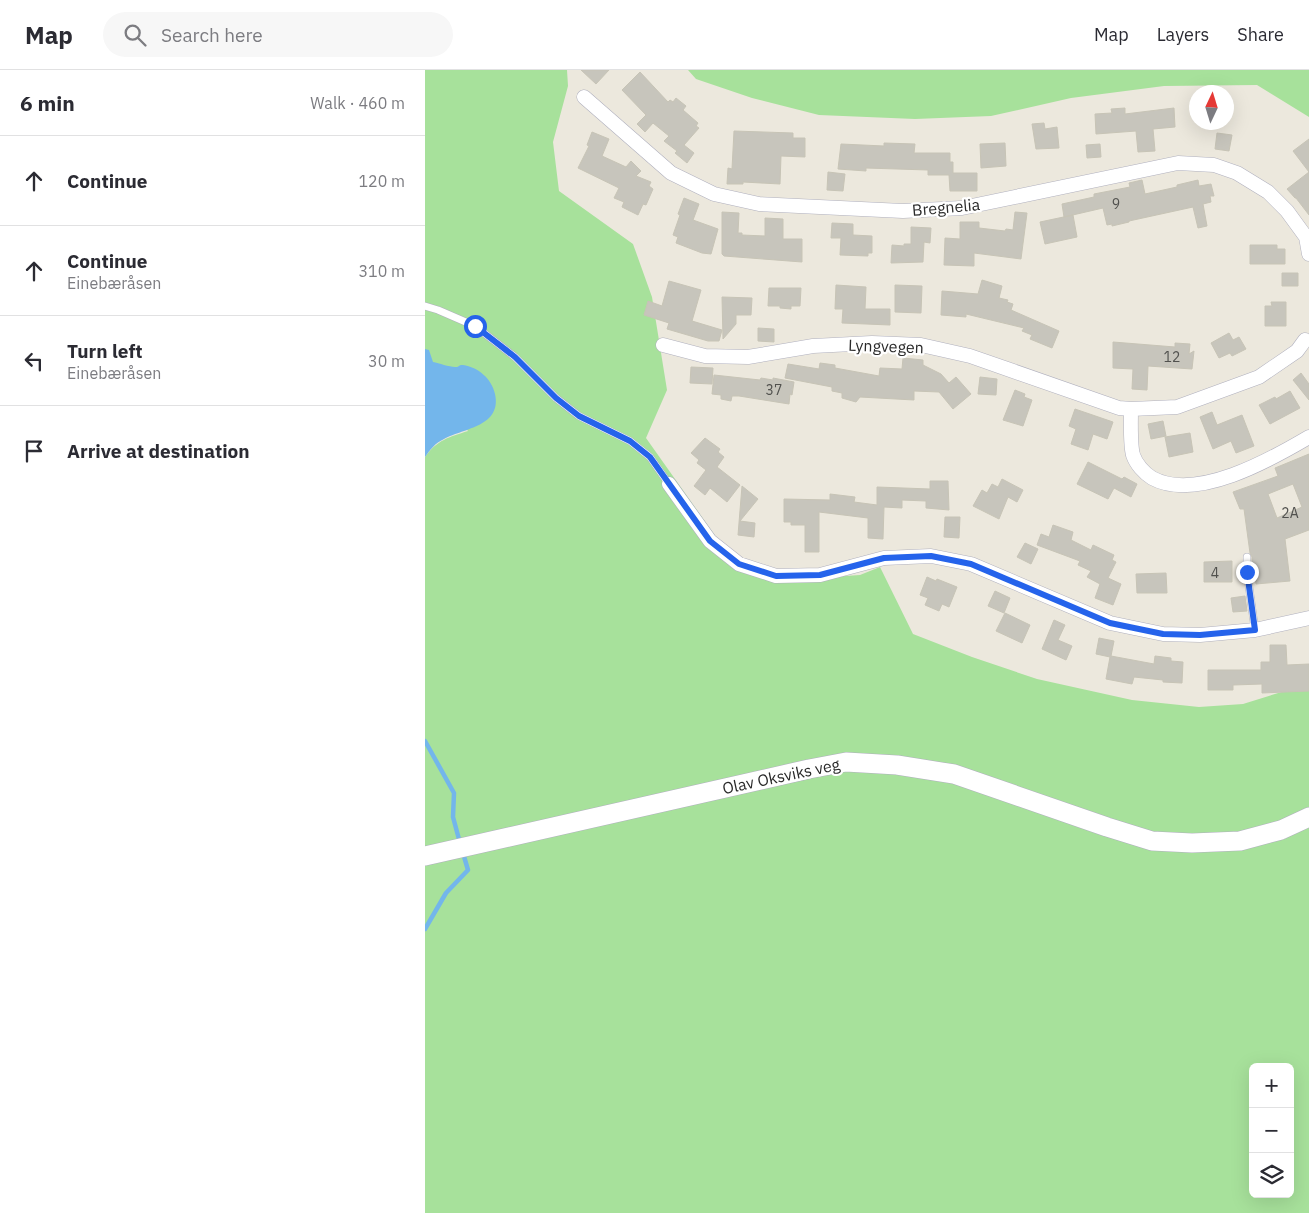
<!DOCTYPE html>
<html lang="en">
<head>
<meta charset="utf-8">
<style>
  :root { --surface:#fff; --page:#f7f7f7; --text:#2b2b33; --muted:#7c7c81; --line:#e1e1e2 }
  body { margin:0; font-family:"IBM Plex Sans",sans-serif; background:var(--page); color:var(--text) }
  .controls { position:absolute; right:15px; bottom:15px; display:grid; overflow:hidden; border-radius:8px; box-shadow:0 5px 20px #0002 }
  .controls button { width:45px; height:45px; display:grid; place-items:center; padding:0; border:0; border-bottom:1px solid var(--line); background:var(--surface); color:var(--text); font:25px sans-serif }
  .compass { position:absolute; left:764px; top:15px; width:45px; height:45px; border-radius:50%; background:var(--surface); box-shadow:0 5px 20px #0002; rotate:4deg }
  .stop { position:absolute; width:15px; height:15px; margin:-11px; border:4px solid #2563eb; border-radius:50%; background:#fff }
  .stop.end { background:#2563eb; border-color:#fff; box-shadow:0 1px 5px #0008 }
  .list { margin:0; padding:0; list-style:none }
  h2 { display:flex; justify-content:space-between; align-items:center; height:65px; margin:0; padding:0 20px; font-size:21px }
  h2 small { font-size:16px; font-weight:400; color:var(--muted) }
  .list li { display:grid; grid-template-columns:32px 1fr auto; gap:15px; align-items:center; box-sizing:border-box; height:90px; padding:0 20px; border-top:1px solid var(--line) }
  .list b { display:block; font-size:19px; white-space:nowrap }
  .list p { margin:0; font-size:16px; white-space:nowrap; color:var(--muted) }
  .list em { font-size:16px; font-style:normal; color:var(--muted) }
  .icon { flex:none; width:28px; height:28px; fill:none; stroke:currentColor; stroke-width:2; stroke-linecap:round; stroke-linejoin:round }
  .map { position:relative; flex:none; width:884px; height:1143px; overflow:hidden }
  header { display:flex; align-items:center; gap:30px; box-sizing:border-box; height:70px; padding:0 25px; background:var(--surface); border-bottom:1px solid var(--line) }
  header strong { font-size:24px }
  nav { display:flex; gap:28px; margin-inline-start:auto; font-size:18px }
  .search { width:350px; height:45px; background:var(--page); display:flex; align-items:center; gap:12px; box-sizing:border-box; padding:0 18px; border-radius:28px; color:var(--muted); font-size:19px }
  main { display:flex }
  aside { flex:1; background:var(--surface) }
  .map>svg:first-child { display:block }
  .green { fill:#a7e19b; fill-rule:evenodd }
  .water { fill:#73b6eb }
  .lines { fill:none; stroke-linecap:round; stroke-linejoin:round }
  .stream { stroke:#73b6eb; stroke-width:4.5 }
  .building { fill:#c7c5bc; stroke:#c7c4b6; fill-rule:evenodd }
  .lane-casing { stroke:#b0b0be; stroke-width:8 }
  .street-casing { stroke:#b0b0be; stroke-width:15 }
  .secondary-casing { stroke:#b0b0be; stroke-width:20 }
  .lane { stroke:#fff; stroke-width:7 }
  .street { stroke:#fff; stroke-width:14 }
  .secondary { stroke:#fff; stroke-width:19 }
  .route { stroke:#2563eb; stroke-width:6 }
  .labels { text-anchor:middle; stroke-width:4.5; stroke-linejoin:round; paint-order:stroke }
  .number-label { font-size:14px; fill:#51514e }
  .street-label { font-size:16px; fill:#2a2a2a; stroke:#fff }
</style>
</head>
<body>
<header>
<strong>Map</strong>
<div class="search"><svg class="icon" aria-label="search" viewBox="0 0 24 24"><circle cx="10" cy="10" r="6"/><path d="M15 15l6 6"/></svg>Search here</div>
<nav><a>Map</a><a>Layers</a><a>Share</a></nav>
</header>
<main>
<aside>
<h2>6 min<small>Walk · 460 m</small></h2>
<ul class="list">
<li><svg class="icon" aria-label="ahead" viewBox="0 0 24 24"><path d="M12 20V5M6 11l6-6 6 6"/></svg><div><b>Continue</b></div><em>120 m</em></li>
<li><svg class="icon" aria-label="ahead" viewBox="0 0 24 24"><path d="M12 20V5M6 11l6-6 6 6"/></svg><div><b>Continue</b><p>Einebæråsen</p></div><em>310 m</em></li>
<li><svg class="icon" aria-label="left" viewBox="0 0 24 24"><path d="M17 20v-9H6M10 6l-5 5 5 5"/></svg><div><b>Turn left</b><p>Einebæråsen</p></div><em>30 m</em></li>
<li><svg class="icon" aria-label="arrive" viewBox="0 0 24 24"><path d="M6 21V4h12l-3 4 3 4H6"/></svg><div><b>Arrive at destination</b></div></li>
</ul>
</aside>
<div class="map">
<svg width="884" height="1143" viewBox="0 0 884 1143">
  <rect width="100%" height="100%" fill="#ece8dd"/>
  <!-- green -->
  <path class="green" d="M0,0H142L143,16L128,72L134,121L208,174L227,227L242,320L221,368L308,491L362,510L435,505L455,497L488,564L547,587L612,609L707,630L774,637L818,634L876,616L884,619V1143H0V387C12,370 24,367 43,361L0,306ZM828,997H865V1124H828Z
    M263,0H884V47L832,15L739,16L646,28L566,46L490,49L394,45L327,28L271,9Z"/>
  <!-- water -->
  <path class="water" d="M0,279L4,280L8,292C14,293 24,297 30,297C36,297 32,295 38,295C53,297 67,309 70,324C77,356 40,358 19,369C10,373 5,380 0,387Z"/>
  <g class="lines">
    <!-- stream -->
    <path class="stream" d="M0,671L29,723L28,747L35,773
      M0,859L21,823L43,800L38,783"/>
  </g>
  <!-- building -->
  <path class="building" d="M156,0H184L171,14Z
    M215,2L243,32L245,30L248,32L251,28L261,36L258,40L273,53L271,56L274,58L259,75L269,83L262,93L250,83L252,81L239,71L244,66L228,53L220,62L212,54L221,45L197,20Z
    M700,38V44L749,38L750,57L728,59L730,81L713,82L711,61L671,64L670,44L687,43L686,39Z
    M619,53L620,59L632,57L634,78L611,79L607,54Z
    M309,61L368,63V68H380V87L356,86L355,114L318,112V114H302L303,98L307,99Z
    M167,62L184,69L177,86L201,97L206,91L216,101L211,106L226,112L224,116L228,119L221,135L218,134L213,145L197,137L199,132L189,128L194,118L153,98L164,76L162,75Z
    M792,63L807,65L804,81L790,79Z
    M884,69V145L871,128H870L862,119L884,102L868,81Z
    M459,73L490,74L489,83H525V92H528V103H552V121H525L524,105H503V100L441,98V101L413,99L416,74L459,76Z
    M580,73L581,96L556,98L555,74Z
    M675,74L676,87L662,88L661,75Z
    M403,102L420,104L418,121L402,120Z
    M717,110L720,124L752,117V115L773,110L774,116L786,114L789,126H785L786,132L778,134L782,156L773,158L768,137L704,151V152L687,156V154L682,155L678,138L639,147L637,134L669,127V124L705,117L704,113Z
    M259,128L274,134L268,150L293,159L286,184L277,183L251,173L253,167L248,165L255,145L253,144Z
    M297,142L314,143L313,163H317V165L340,166V148L358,149V169H377V192L299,186L297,184Z
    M590,142L602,143L596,189L549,183V196L519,195L520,168L535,169V152H554V158L580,161L581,159L588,160Z
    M648,145L652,167L620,174L615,152Z
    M407,153L428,154V165L447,166V183H443V186L415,185L416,168H406Z
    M486,157L506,158L505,173L499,172L498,192L466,193L467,175L479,176V174H486Z
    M825,175H852V179H860V194H825Z
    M857,203H873V216H857Z
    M557,210L577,216L574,228L583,230L582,232L588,234L586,240L634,261L627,278L605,269L607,265L597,261L599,258L541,244V247L516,245L517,221L553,224Z
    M244,211L276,220L267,251L297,260L294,271H283L242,259L244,253L219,245L223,231L237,236Z
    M411,215L441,217L440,239H465V255L417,253L418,239H410Z
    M470,215L497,216L496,243L470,242Z
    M344,218H376L375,236H366V239L355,238V236H343Z
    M297,227L327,228L326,245H311V254L298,269Z
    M846,232H861V256H840V236H847Z
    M333,258L349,259V272L333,271Z
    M804,263L808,270L814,267L821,279L807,286L805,283L794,288L786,273Z
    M688,272L750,277V273L765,274L764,284L769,281L767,299L723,296L722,320L707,319L708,299L688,298Z
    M478,288L498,290V295L516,304L524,313L531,307L546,324L528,339L514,322L489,321V330L435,327L431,332L417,328V323L407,321V317L360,308L363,294L394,299L395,293L410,295V298L454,306L455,298L477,299Z
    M266,297L288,298L287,314L265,313Z
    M876,303L884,314V330L868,310Z
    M289,305L335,310L336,308L348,310V308L369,312L367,325L365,324L364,334L314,326H307L306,331L296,329V325L287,324Z
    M555,307L572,309L571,325L553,324Z
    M590,320L600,324L599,327L607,330L598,356L578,350Z
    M865,321L875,338L845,354L834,335L850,327L851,329Z
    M650,339L688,352L682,369L668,364L663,380L646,374L651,359L644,356Z
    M787,342L792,355L817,345L829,376L811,383L806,371L788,379L775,347Z
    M738,351L741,366L726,369L723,354Z
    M765,363L768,382L744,387L740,367Z
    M280,368L295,379L293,382L299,387L292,397L315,415L302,432L285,418L280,425L269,416L281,400L272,393L274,390L266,383Z
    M884,384V460L860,469L865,511L831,514L830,502L827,503V487L825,483L819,439H815L808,422L853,406L850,398ZM868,414L877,437L852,448L843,424Z
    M663,392L697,409L699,407L712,414L706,427L689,418L683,429L652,414Z
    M577,409L598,420L592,432L583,427L574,449L548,436L557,420L562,423L567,414L573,417Z
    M505,411H523L524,440L501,438V431L477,430V438L459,437L458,469L443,468V448L394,442V482H380V455H366V452H359V429L405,430V424L430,427L429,432L452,435V417L505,419Z
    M317,416L333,429L315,451L330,453L329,467L313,465Z
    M520,447H535L534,468L519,467Z
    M628,455L648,462L646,470L666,480L668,475L689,485L687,490L691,492L683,508L696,514L688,535L670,528L675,514L662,507L666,501L653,495L655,491L612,475L616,464L624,467Z
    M600,473L613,479L606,494L592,487Z
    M807,491V512H779V492Z
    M741,503L742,523H712L711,504Z
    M502,507L511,511L512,509L532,517L524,537L517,534L514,541L500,535L503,528L495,525Z
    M570,521L585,528L579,543L563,536Z
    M820,526L822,541L808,542L806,528Z
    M580,543L605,555L597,573L571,561Z
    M629,550L640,555L633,570L647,576L641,590L617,579Z
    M674,568L689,571L686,586L729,594L730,586L746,588V591L758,592L757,613L738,612V610L709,607L707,614L681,609L685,587L671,584Z
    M845,575H861L862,595L884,594V621L837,623V614L808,615V620H783V600H836V592H845Z"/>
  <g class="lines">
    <!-- lane casing -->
    <g class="lane-casing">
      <path id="lane" d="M0,236L13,240L50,256L90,287L131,328L154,346L205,371L225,387L244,414
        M822,487V502L830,560"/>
    </g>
    <!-- street casing -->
    <g class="street-casing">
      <path id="street" d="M159,27L246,103L289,124L334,134L478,141L537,138L753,93L789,95L812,103L843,122L862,141L881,167L884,166
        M881,167L884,184
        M880,270L872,281L834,307L752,337L706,339C706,351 705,374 708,385C711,394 719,403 727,408C771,432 845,390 884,367
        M238,275L280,286L323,287L388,276L447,273L496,275L545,286L694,338L706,339
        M244,414L285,471L314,494L351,506L395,505L459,488L506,486L546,494L685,553L738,564L775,565L830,560L884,548"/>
    </g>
    <!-- secondary casing -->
    <g class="secondary-casing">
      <path id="secondary" d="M0,786L384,699L421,692L472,695L529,704L682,757L727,771L767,773L815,771L856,760L884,747"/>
    </g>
    <!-- lane -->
    <use href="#lane" class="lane"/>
    <!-- street -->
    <use href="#street" class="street"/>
    <!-- secondary -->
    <use href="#secondary" class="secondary"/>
  </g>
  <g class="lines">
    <!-- route -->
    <path class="route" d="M50,256L90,287L131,328L154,346L205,371L225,387L285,471L314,494L351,506L395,505L459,488L506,486L546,494L685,553L738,564L775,565L830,560L822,502"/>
  </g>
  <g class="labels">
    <!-- number labels -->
    <g class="number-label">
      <text x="691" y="139">9</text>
      <text x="747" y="292">12</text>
      <text x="349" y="325">37</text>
      <text x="865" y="448">2A</text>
      <text x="790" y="508">4</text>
    </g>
    <!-- street labels -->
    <g class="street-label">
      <text transform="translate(521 137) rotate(-5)" y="6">Bregnelia</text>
      <text transform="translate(461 276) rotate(2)" y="6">Lyngvegen</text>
      <text transform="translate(356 706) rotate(-12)" y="6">Olav Oksviks veg</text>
    </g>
  </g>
</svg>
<div class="controls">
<button>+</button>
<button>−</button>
<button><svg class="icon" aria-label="layers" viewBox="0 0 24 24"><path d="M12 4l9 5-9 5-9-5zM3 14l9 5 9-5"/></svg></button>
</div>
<svg class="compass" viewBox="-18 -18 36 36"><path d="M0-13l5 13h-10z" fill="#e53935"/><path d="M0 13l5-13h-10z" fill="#7c7c81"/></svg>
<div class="stop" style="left:50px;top:256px"></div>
<div class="stop end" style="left:822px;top:502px"></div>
</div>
</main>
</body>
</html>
